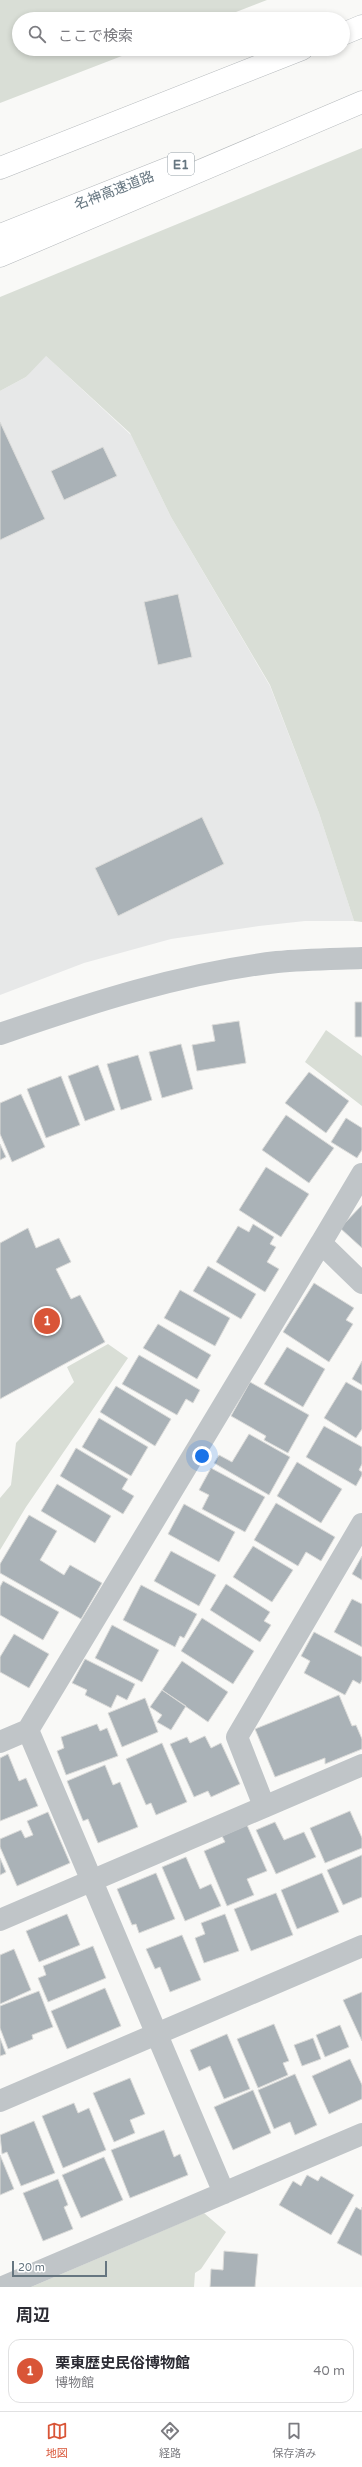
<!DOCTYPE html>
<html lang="ja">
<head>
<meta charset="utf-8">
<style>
  :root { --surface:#fff; --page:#f7f7f7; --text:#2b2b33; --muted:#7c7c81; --line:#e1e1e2; --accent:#d95537 }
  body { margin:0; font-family:"Varela Round","Noto Sans JP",sans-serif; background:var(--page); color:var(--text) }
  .scale { position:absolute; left:12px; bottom:10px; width:95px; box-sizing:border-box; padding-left:4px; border:2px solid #667680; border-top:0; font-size:11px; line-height:14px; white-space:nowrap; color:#667680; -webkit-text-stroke:3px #fff; paint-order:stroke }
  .you { position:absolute; left:202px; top:1456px; width:14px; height:14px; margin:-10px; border:3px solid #fff; border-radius:50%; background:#1a73e8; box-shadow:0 0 0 6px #1a73e833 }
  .badge { display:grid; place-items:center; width:26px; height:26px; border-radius:50%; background:var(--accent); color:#fff; font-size:13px; font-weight:700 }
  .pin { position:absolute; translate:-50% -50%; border:2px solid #fff; box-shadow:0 1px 4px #0006 }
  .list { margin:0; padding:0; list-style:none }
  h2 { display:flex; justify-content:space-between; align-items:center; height:52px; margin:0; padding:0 16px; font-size:17px }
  h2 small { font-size:13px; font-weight:400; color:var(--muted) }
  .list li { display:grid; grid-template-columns:26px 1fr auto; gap:12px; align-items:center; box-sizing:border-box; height:64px; margin:0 8px 8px; padding:0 8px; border:1px solid var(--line); border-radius:12px }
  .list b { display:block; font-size:15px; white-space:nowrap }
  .list p { margin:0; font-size:13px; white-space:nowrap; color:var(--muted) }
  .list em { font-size:13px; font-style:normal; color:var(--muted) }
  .icon { flex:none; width:22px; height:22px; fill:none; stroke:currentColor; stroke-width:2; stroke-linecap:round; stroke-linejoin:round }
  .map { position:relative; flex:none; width:362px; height:2287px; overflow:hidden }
  .search { position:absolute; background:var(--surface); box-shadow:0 2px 6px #0003; left:12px; right:12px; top:12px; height:44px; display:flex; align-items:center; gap:10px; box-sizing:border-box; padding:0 14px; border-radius:22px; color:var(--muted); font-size:15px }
  .sheet { height:124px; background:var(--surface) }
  nav { display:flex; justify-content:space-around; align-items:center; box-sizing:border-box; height:56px; border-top:1px solid var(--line); background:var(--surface); font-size:11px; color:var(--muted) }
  nav a { display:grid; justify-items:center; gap:2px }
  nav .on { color:var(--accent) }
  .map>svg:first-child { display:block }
  .built { fill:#e7e8e8 }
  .green { fill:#d9ded6 }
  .building { fill:#aab2b7; stroke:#dbdbd9 }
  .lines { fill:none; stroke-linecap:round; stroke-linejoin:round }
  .highway-casing { stroke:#b4b8bb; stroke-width:23 }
  .minor { stroke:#c0c5c8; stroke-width:22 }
  .highway { stroke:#fff; stroke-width:22 }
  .labels { text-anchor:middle; stroke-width:4; stroke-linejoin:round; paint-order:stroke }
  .shield { fill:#fff; stroke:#949fa6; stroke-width:1 }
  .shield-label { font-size:13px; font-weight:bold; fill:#667680 }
  .street-label { font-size:14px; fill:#667680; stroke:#fff }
</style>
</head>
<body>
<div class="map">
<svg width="362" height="2287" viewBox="0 0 362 2287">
  <rect width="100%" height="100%" fill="#f9f9f7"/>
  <!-- built -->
  <path class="built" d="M44,354L131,435L171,517L270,686L319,813L354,921H305L259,926L171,939L84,963L0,995V391L26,377Z"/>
  <!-- green -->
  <path class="green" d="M0,0H267L218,19H19V49H140L0,103Z
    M362,148V922L354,921L319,813L270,685L171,517L130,433L46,356L26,377L0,391V297Z
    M326,1030L362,1056V1106L305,1062Z
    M108,1344L128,1358L26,1507L0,1550V1498L11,1485L16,1443L74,1382L67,1367Z
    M204,2213L226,2232L201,2269L195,2273L194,2287H31Z"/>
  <!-- building -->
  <path class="building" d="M0,422L45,519L0,540Z
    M103,447L117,476L64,500L51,471Z
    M178,594L192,657L158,665L144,602Z
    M202,817L224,864L118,916L95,868Z
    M355,1002H362V1037H355Z
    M239,1021L246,1063L197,1071L192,1045L215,1041L212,1025Z
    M181,1044L193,1089L162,1098L149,1052Z
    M138,1055L152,1100L121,1110L107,1064Z
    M98,1065L115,1110L85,1121L68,1076Z
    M309,1072L349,1101L326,1133L285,1103Z
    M61,1076L80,1125L46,1138L27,1089Z
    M21,1094L45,1147L12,1162L0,1134V1103Z
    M286,1115L334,1148L309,1183L262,1150Z
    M346,1118L362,1128V1150L357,1158L331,1142Z
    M0,1144L6,1157L0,1160Z
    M266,1167L309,1194L281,1237L239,1210Z
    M362,1205V1248L340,1228Z
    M253,1224L274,1237L270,1244L276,1247L267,1262L279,1269L265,1292L216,1262L238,1226L249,1232Z
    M28,1228L36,1248L59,1238L71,1262L56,1269L71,1299L80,1295L105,1342L0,1399V1243Z
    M208,1266L256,1294L241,1319L193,1291Z
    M314,1283L354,1308L346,1320L353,1324L329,1362L283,1332Z
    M180,1290L230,1318L215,1346L164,1318Z
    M158,1324L211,1355L197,1379L143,1348Z
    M287,1347L325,1369L303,1407L264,1384Z
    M139,1355L200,1390L193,1403L186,1399L177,1415L122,1384Z
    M362,1361V1385L352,1379Z
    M250,1382L309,1415L288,1453L264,1440L266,1436L231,1416Z
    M346,1382L362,1391V1429L356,1438L324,1418Z
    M116,1386L171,1419L155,1446L100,1412Z
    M99,1418L148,1447L131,1476L82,1447Z
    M324,1426L362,1447V1464L359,1470L362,1472V1475L356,1486L306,1457Z
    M249,1434L290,1457L269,1495L214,1463L219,1455L232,1462Z
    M76,1448L128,1479L122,1489L134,1496L123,1514L60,1476Z
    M297,1462L342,1489L321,1523L277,1496Z
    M211,1468L265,1497L245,1532L202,1509L209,1495L199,1490Z
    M57,1484L111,1516L95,1543L41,1511Z
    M276,1503L335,1537L321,1561L306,1552L298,1566L254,1540Z
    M184,1504L235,1532L219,1562L168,1534Z
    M29,1515L57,1531L40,1560L64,1575L70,1565L102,1583L81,1619L0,1573V1564Z
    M253,1546L293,1570L272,1602L233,1577Z
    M171,1551L216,1575L199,1606L154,1581Z
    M362,1556V1580L352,1574Z
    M3,1581L59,1612L43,1640L0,1615V1587Z
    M226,1584L270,1612L264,1621L271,1625L260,1642L210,1610Z
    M141,1585L197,1614L184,1638L180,1636L175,1647L123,1620Z
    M352,1599L362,1604V1647L334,1632Z
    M202,1618L254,1651L233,1684L181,1651Z
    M112,1625L159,1650L142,1682L95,1658Z
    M314,1632L362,1657V1680L360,1684L353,1680L345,1695L304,1673L310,1661L301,1656Z
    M14,1634L49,1654L29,1688L0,1672V1657Z
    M85,1659L135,1684L127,1700L117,1695L111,1708L85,1695L87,1690L72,1683Z
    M182,1661L228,1692L208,1722L162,1690Z
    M162,1690L186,1706L171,1730L157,1722L162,1715L150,1707Z
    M339,1695L352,1726L356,1725L362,1739V1749L325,1764V1758L275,1777L255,1729Z
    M145,1698L158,1732L122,1747L108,1713Z
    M97,1724L100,1731L107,1728L118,1756L66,1775L57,1751L64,1748L61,1737Z
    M205,1736L211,1748L221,1743L240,1784L211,1797L208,1791L194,1797L170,1744L187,1737L190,1743Z
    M162,1743L187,1802L156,1815L151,1803L146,1805L126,1759Z
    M8,1754L19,1781L26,1778L38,1806L0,1821V1758Z
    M105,1765L113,1785L120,1782L138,1827L98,1843L88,1819L83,1821L67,1781Z
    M350,1811L362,1838V1848L325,1863L310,1828Z
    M48,1812L70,1863L17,1886L0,1847V1839L21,1830L25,1838L33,1835L27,1821Z
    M275,1822L284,1840L304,1832L316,1857L276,1874L256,1830Z
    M247,1825L267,1871L247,1879L254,1895L227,1906L204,1851L225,1842L222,1836Z
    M362,1855V1897L343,1905L327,1870Z
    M186,1857L200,1889L211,1884L221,1906L185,1921L162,1867Z
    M0,1858L6,1872L0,1875Z
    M156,1873L175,1919L139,1933L136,1924L132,1925L117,1889Z
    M322,1873L339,1912L297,1929L281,1890Z
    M276,1893L293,1935L251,1951L234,1909Z
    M67,1914L80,1945L39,1962L26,1931Z
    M225,1914L239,1951L204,1963L195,1938L205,1934L201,1923Z
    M182,1935L201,1980L170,1992L160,1967L155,1969L146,1949Z
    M93,1946L106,1978L48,2002L38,1978L46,1975L43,1966Z
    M14,1949L31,1990L0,2004V1955Z
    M105,1988L121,2026L67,2049L51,2011Z
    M39,1991L53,2027L32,2035L33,2039L8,2049L0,2028V2006Z
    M362,1992V2041L343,2000Z
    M274,2024L289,2061L283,2063L288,2075L258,2088L237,2039Z
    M340,2025L349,2047L325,2057L316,2035Z
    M227,2034L250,2089L224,2099L210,2066L199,2071L190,2050Z
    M0,2038L6,2054L0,2056Z
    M313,2038L321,2059L302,2066L294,2045Z
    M350,2059L362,2085V2099L329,2114L312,2076Z
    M295,2074L317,2125L295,2135L290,2122L274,2129L258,2090Z
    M130,2078L145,2114L130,2120L135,2133L114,2142L93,2093Z
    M253,2090L271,2133L233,2150L214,2107Z
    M74,2103L78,2113L89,2108L106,2150L63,2168L42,2116Z
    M34,2121L55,2173L21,2186L7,2152L2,2154L0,2135Z
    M164,2130L174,2157L180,2154L188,2175L130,2198L111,2150Z
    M0,2155L14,2189L0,2195Z
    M104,2157L123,2200L81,2218L62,2175Z
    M307,2175L318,2181L321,2176L354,2195L331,2235L279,2205L293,2181L301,2186Z
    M58,2179L68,2205L64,2207L73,2229L43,2241L23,2193Z
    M356,2207L361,2210L362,2207V2256L337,2243Z
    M224,2251L258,2254L255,2287H210L211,2269L223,2270Z"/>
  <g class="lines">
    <!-- highway casing -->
    <g class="highway-casing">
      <path id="highway" d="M343,34L362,26
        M0,168L302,49
        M0,235L169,168
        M0,256L362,102"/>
    </g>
    <!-- minor -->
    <path class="minor" d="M0,1034C90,1003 182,973 277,962C305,959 334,959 362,958
      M321,1243L362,1174
      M28,1730L224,2193
      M0,1742L28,1730L321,1243L362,1283
      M264,1806L237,1737L362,1524
      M0,1920L362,1765
      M0,2101L362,1946
      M3,2287L362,2134"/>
    <!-- highway -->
    <use href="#highway" class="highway"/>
  </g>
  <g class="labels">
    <!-- shield labels -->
    <rect class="shield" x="168" y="153" width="26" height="22" rx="3"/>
    <g class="shield-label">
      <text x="181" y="169">E1</text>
    </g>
    <!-- street labels -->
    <g class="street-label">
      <text transform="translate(114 190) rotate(-21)" y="5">名神高速道路</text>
    </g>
  </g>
</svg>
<div class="scale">20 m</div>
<div class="you"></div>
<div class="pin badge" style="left:47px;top:1321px">1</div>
<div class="search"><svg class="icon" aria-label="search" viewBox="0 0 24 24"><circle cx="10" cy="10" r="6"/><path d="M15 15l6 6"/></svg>ここで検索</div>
</div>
<section class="sheet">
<h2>周辺<small></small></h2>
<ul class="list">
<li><span class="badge">1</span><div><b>栗東歴史民俗博物館</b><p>博物館</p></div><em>40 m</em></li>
</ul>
</section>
<nav>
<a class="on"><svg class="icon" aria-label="map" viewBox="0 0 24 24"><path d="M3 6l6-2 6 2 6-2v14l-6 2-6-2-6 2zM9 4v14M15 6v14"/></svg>地図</a>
<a><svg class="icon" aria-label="directions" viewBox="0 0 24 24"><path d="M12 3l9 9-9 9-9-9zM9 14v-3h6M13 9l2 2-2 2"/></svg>経路</a>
<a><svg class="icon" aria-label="saved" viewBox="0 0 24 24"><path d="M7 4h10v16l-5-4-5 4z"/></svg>保存済み</a>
</nav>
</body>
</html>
